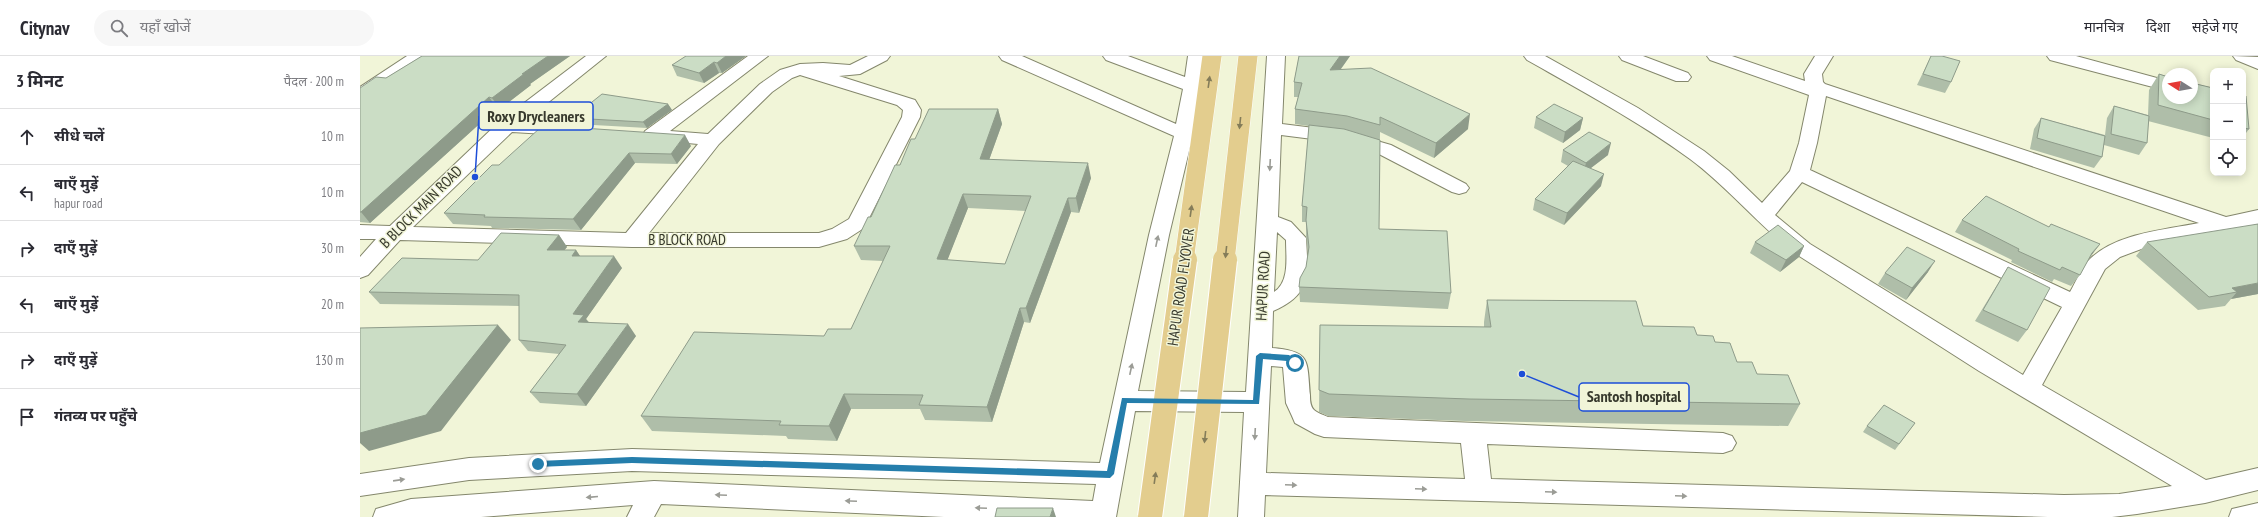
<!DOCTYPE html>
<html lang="hi">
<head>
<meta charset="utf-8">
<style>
  :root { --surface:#fff; --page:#f7f7f7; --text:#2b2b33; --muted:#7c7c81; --line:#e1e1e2 }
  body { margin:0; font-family:"PT Sans Narrow","Noto Sans Devanagari",sans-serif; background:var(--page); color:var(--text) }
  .controls { position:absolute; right:12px; top:12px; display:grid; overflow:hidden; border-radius:8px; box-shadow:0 2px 10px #0003 }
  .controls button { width:36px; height:36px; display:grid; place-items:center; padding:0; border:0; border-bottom:1px solid var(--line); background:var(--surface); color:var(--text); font:20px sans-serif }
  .compass { position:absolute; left:1802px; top:12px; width:36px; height:36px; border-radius:50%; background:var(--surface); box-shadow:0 2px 10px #0003; rotate:281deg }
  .stop { position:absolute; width:12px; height:12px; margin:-9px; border:3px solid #257eac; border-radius:50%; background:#fff }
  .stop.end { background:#257eac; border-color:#fff; box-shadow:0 1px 4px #0008 }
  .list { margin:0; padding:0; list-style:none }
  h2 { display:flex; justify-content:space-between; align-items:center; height:52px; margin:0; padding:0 16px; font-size:17px }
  h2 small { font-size:13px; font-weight:400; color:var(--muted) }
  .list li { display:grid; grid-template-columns:26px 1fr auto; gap:12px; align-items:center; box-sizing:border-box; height:56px; padding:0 16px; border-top:1px solid var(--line) }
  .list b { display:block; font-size:15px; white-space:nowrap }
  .list p { margin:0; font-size:13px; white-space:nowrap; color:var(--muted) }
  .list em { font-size:13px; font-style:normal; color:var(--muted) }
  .icon { flex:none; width:22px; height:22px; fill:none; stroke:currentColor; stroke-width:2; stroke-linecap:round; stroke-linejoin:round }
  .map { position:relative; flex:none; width:1898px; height:461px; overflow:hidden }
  header { display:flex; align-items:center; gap:24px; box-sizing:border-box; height:56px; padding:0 20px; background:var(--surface); border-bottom:1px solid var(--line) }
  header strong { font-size:19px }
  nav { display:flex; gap:22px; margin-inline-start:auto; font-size:14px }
  .search { width:280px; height:36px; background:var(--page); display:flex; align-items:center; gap:10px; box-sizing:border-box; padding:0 14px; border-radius:22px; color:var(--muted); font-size:15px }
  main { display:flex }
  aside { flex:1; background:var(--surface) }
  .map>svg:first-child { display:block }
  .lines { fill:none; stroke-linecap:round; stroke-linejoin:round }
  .minor-casing { stroke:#84876c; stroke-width:2 }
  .minor { fill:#fff; fill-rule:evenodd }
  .major-bridge-far1-casing { stroke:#fff; stroke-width:20; stroke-linecap:butt }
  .major-bridge-casing { stroke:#fff; stroke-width:26; stroke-linecap:butt }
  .major-bridge-far1 { stroke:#e3cd8e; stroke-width:19 }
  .major-bridge { stroke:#e3cd8e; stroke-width:24 }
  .wall { fill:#afbea9; fill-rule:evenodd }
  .shaded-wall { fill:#8e9b8a }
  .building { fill:#cbddc5; stroke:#8e9b8a; fill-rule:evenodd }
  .oneway { fill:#847c59 }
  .oneway2 { fill:#9b9c96 }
  .route { fill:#257eac }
  .labels { text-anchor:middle; stroke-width:3; stroke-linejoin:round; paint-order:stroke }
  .street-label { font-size:15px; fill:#37392d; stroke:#f1f5d8 }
  .leader { fill:none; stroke:#1d4ed8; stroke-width:1.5 }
  .callout-dot { fill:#1d4ed8; stroke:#f1f5d8; stroke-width:1.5 }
  .callout { fill:#f1f5d8; stroke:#1d4ed8; stroke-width:1.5 }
  .callout-label { font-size:16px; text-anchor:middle; font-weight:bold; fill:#37392d }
</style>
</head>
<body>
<header>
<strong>Citynav</strong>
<div class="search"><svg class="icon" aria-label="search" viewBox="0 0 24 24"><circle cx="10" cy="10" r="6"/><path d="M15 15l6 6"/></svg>यहाँ खोजें</div>
<nav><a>मानचित्र</a><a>दिशा</a><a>सहेजे गए</a></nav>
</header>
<main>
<aside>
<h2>3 मिनट<small>पैदल · 200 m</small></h2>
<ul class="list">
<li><svg class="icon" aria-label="ahead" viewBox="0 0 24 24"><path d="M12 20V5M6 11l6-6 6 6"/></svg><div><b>सीधे चलें</b></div><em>10 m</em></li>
<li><svg class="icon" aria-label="left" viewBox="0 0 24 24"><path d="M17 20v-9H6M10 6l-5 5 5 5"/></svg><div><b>बाएँ मुड़ें</b><p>hapur road</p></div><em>10 m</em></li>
<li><svg class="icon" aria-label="right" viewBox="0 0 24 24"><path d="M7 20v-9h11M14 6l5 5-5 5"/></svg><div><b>दाएँ मुड़ें</b></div><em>30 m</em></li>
<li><svg class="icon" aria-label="left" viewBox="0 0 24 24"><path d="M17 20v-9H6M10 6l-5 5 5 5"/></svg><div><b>बाएँ मुड़ें</b></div><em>20 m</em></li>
<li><svg class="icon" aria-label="right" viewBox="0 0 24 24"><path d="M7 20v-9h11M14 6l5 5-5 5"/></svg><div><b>दाएँ मुड़ें</b></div><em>130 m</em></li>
<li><svg class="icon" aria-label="arrive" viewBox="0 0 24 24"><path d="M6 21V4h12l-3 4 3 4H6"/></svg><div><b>गंतव्य पर पहुँचे</b></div></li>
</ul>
</aside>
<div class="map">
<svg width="1898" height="461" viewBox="0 0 1898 461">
  <rect width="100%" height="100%" fill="#f1f5d8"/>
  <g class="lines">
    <!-- minor casing -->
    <g class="minor-casing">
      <path id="minor" d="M47,0H67L6,43L0,44V31Z
        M226,0H246L165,65L219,68L226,70L228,74L226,78L219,80L152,76L53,171L266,177L338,88L285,83L283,79L285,75L388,0H408L310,75L348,78L400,28L420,14L440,8L463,7L490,9L508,0H530L527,4L500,18L479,20L555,44L561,54L560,61L504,172L487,183L459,191H272L40,184L8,219L0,222V201L16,183H0V169L30,170L139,66ZM440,19L537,49L543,54L542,61L489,163L472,173L459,177H289L359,88L412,36L432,22Z
        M639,0H662L816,68L823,33L746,4L743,0H768L825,21L828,0H846L833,78L809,179L778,335L886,336L907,0H925L922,68L986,76L1031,89L1106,128L1109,132L1106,136L1099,138L1092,136L1017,97L984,87L921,79L918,161L931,166L946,182C948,219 952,238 913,255L912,292C951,295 947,304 950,339C950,344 950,350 954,354C957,357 964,359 968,361L1363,377L1372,380L1376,387L1372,394L1363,397L1127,388L1131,423L1704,439L1759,438L1812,430L1619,315L1436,198C1398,169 1368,131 1330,103C1278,65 1222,35 1167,4L1164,0H1185L1278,52L1344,95L1369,115L1402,147L1430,115L1439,87L1449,39L1350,4L1347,0H1372L1445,25L1444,18L1455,0H1473L1462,18L1463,26L1465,28L1866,161L1898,154V168L1784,192L1760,201L1745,213L1682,329L1846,424L1898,412V434L1845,447L1777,458L1752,461H1688L905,439L904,461H878L884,356L775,355L756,461H584L301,448L294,461H267L273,449L121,461H13L16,453L51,443L294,425L733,445L736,428L272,415L109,424L0,440V418L109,402L272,393L740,407L789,179L814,80L642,4ZM1466,40L1839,167C1804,174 1758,177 1731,202C1722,210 1716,226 1710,236L1450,114L1457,87ZM1442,126L1702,251L1663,319L1450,188L1415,159ZM917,176L926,184C926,201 930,226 914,236ZM911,310L923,311L926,347L932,360L935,367L955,378L964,381L1101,387L1105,423L906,417Z
        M1259,0H1283L1328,17L1331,21L1328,25H1316L1262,4Z
        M1687,0H1716L1808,25V35L1690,4Z
        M1873,0L1898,1V13L1876,4Z
        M1898,447V461H1869L1872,453Z"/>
    </g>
    <!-- minor -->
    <use href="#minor" class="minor"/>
    <!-- major-bridge-far1 casing -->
    <g class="major-bridge-far1-casing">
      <path id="major-bridge-far1" d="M824,205L852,0
        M865,205L888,0"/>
    </g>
    <!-- major-bridge casing -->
    <g class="major-bridge-casing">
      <path id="major-bridge" d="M790,461L825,204
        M836,461L865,204"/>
    </g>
    <!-- major-bridge-far1 -->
    <use href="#major-bridge-far1" class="major-bridge-far1"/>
    <!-- major-bridge -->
    <use href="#major-bridge" class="major-bridge"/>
  </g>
  <!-- wall -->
  <path class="wall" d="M62,0H210L170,28L171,29L140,53L137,52L10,167L0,166V32L26,22Z
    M326,0H386L362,17H359L344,27L317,20L312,9Z
    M939,0H990L981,13L1108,73L1074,102L1020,76L1019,173L1091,237L1088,253L940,246L939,231L946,211L948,198L946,180V166H942V150L949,70L935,68V53L938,41H934V26Z
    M1571,0L1591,26L1585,37L1557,29Z
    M1799,18L1853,32V82L1788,65L1787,87L1779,99L1744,89L1742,101L1734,112L1670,93L1674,73L1681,62L1745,79L1747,62L1754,50L1788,59L1789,34Z
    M1883,39L1889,73L1883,81Z
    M308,48L312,54L287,72L216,68L212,62Z
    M638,53L642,68L629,104L731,122L719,157L711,156L670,267L664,266L632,366L565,364L560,353H491L477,385L428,383L426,380L292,375L281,360L464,280L491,273L523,205L501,204L494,190L555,83ZM608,152L666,155L645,208L587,204Z
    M1176,61L1223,62L1220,74L1203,87L1174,72Z
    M331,90L317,108L275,107L221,174L132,172L131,170L93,168L84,157L139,109Z
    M1203,94L1248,99L1231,112L1241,130L1204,169L1173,154L1175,143L1208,110L1201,106Z
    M1602,164L1689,171L1740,188L1729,202L1720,219L1711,230L1694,223L1692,226L1651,206L1652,204L1595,176Z
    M199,179L207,191L204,194H216L220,200L262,212L226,263L229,266L276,280L226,350L180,347L170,336L199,298L168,295L159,284V250L20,248L9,236L118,204Z
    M1395,186L1444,190L1439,201L1420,216L1390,197Z
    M1787,186L1898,238L1871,243L1865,250L1838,254L1776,200Z
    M1648,211L1667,274L1658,286L1615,265Z
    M1568,216L1546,244L1518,228L1525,217Z
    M1127,244L1337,279L1355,286L1377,306L1440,348L1428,370L1105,365L968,360L959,356L960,269L1124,271V266Z
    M1555,367L1535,394L1503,376L1507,370Z"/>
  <!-- shaded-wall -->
  <path class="shaded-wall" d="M188,0H210L170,28L171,29L140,53L132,42L162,18Z
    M366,0H386L362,17L357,7Z
    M980,0H990L970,28V14Z
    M354,6L359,17L344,27L339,17Z
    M129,41L137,52L10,167L1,156Z
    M308,48L312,54L287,72L283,66Z
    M638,53L642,68L624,118L620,103Z
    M1110,58L1108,73L1074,102L1076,87Z
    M1223,62L1220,74L1203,87L1205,76Z
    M325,79L331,90L317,108L311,98Z
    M1251,87L1248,99L1223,118L1226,107Z
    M269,97L275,107L221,174L213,163Z
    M728,107L731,122L719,157L716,142Z
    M1244,118L1241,130L1204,169L1207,157Z
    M603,138L608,152L582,218L577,203Z
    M708,142L711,156L670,267L666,252Z
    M199,179L207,191L195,206L187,194Z
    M1740,188L1731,200L1724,208L1732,197Z
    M1444,190L1439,201L1420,216L1426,204Z
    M216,194L224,206L212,200Z
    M254,200L262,212L226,263L232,271L226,278L213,258Z
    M1575,205L1568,216L1546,244L1552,232Z
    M1898,227V238L1871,243L1877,236L1872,232Z
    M660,252L664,266L632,366L627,351Z
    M268,268L276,280L226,350L217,338Z
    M138,269L151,284L81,375L9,395L0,387V377Z
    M484,338L491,353L477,385L469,370Z
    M693,452L696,461H690Z"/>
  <!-- building -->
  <path class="building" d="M62,0H188L162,18H164L132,42L129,41L1,156H0V32L16,21L26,22Z
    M326,0H366L357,7L354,6L339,17L312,9Z
    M939,0H980L970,14L1011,12L1110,58L1076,87L1020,61V69L987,60L935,53L942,27L934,26Z
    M1571,0H1582L1600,5L1591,26L1563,18Z
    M1799,18L1808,21V42H1832V27L1853,32V64L1798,49Z
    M242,38L308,48L283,66L212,62Z
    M1883,39L1886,40L1889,73L1883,72Z
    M1194,48L1223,62L1205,76L1176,61Z
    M1754,50L1789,60L1787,87L1751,78Z
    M569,53H638L620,103L728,107L716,142H708L666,252H660L627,351L559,349L563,339L484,338L469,370L419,369L421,365L281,360L334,276L464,280L468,273H491L530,190H494L508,161H511L535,109H540L551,83H555ZM603,138L671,140L645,208L577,203Z
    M1681,62L1745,80L1742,101L1677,82Z
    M949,69L984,73L1020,84L1019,173L1087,175L1091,237L939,231L940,222L946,211L949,191L946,164L947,151L942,150Z
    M193,70L325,79L311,98L269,97L213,163L124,161L125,159L84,157L132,109H139L180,72L189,73Z
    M1229,76L1251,87L1226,107L1203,94Z
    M1213,105L1244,118L1207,157L1175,143Z
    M1626,140L1689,171L1691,168L1740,188L1732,197L1720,219L1702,211L1700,214L1658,195L1659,193L1602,164Z
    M1898,168V227L1872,232L1877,236L1849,241L1787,186Z
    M1418,169L1444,190L1426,204L1395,186Z
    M141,177L199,179L187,194H216L212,200H254L213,258L224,259L218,266L268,268L217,338L170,336L206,289L159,284V239L9,236L42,202L118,204Z
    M1547,191L1575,205L1552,232L1525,217Z
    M1648,211L1690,232L1667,274L1623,254Z
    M1127,244L1276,245L1283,270L1334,271L1337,279L1353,280L1355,286L1370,287L1377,306H1392L1397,318L1428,319L1440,348L1109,343L969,338L959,334L960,269L1131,271Z
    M138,269L66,359L0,377V272Z
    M1524,349L1555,367L1539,388L1507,370Z
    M637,452H693L690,461H635Z"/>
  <!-- one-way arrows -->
  <defs><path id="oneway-solid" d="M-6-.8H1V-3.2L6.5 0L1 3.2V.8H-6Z"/></defs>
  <g class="oneway">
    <use href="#oneway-solid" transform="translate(849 26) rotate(-82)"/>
    <use href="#oneway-solid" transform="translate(880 67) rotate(96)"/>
    <use href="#oneway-solid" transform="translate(831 155) rotate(-82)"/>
    <use href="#oneway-solid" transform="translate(866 196) rotate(96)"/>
    <use href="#oneway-solid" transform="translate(845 381) rotate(96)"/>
    <use href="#oneway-solid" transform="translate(795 422) rotate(-82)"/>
  </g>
  <g class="oneway2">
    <use href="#oneway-solid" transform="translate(910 109) rotate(93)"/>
    <use href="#oneway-solid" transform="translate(797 185) rotate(-78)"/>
    <use href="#oneway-solid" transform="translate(771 313) rotate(-78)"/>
    <use href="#oneway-solid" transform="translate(895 378) rotate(93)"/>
    <use href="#oneway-solid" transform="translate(39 424) rotate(-8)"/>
    <use href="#oneway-solid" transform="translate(931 429) rotate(2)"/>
    <use href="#oneway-solid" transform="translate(1061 433) rotate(2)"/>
    <use href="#oneway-solid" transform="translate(1191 436) rotate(2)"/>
    <use href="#oneway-solid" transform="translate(361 439) rotate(-177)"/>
    <use href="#oneway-solid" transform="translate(1321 440) rotate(2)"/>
    <use href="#oneway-solid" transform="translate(232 441) rotate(175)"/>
    <use href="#oneway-solid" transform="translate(491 445) rotate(-177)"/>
    <use href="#oneway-solid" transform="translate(621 452) rotate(-177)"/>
  </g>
  <!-- route -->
  <path class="route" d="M900,297L929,299L939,307L935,310L927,305L903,303L899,348L767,347L754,418L750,422L272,407L178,411L174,408L178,405L272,401L747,415L762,342L893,344L896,300Z"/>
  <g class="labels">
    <!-- street labels -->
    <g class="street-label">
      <text transform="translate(61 151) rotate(-45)" y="5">B BLOCK MAIN ROAD</text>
      <text x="327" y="189">B BLOCK ROAD</text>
      <text transform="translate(903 230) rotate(-87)" y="5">HAPUR ROAD</text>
      <text transform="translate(821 231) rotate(-82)" y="5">HAPUR ROAD FLYOVER</text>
    </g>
  </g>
  <!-- callouts -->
  <path class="leader" d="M115 121L119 60M1162 318L1219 341"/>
  <g class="callout-dot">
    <circle cx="115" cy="121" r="4"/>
    <circle cx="1162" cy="318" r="4"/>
  </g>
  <g class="callout">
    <rect x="119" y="46" width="114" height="28" rx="4"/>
    <rect x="1219" y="327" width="110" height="28" rx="4"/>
  </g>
  <g class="callout-label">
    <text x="176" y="66">Roxy Drycleaners</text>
    <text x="1274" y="346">Santosh hospital</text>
  </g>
</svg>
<div class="controls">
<button>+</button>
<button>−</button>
<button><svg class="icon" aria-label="locate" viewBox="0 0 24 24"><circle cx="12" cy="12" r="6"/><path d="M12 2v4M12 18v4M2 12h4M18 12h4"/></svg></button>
</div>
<svg class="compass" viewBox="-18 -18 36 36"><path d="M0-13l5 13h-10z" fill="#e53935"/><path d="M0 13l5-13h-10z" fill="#7c7c81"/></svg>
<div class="stop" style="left:935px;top:307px"></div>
<div class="stop end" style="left:178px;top:408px"></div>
</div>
</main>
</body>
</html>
